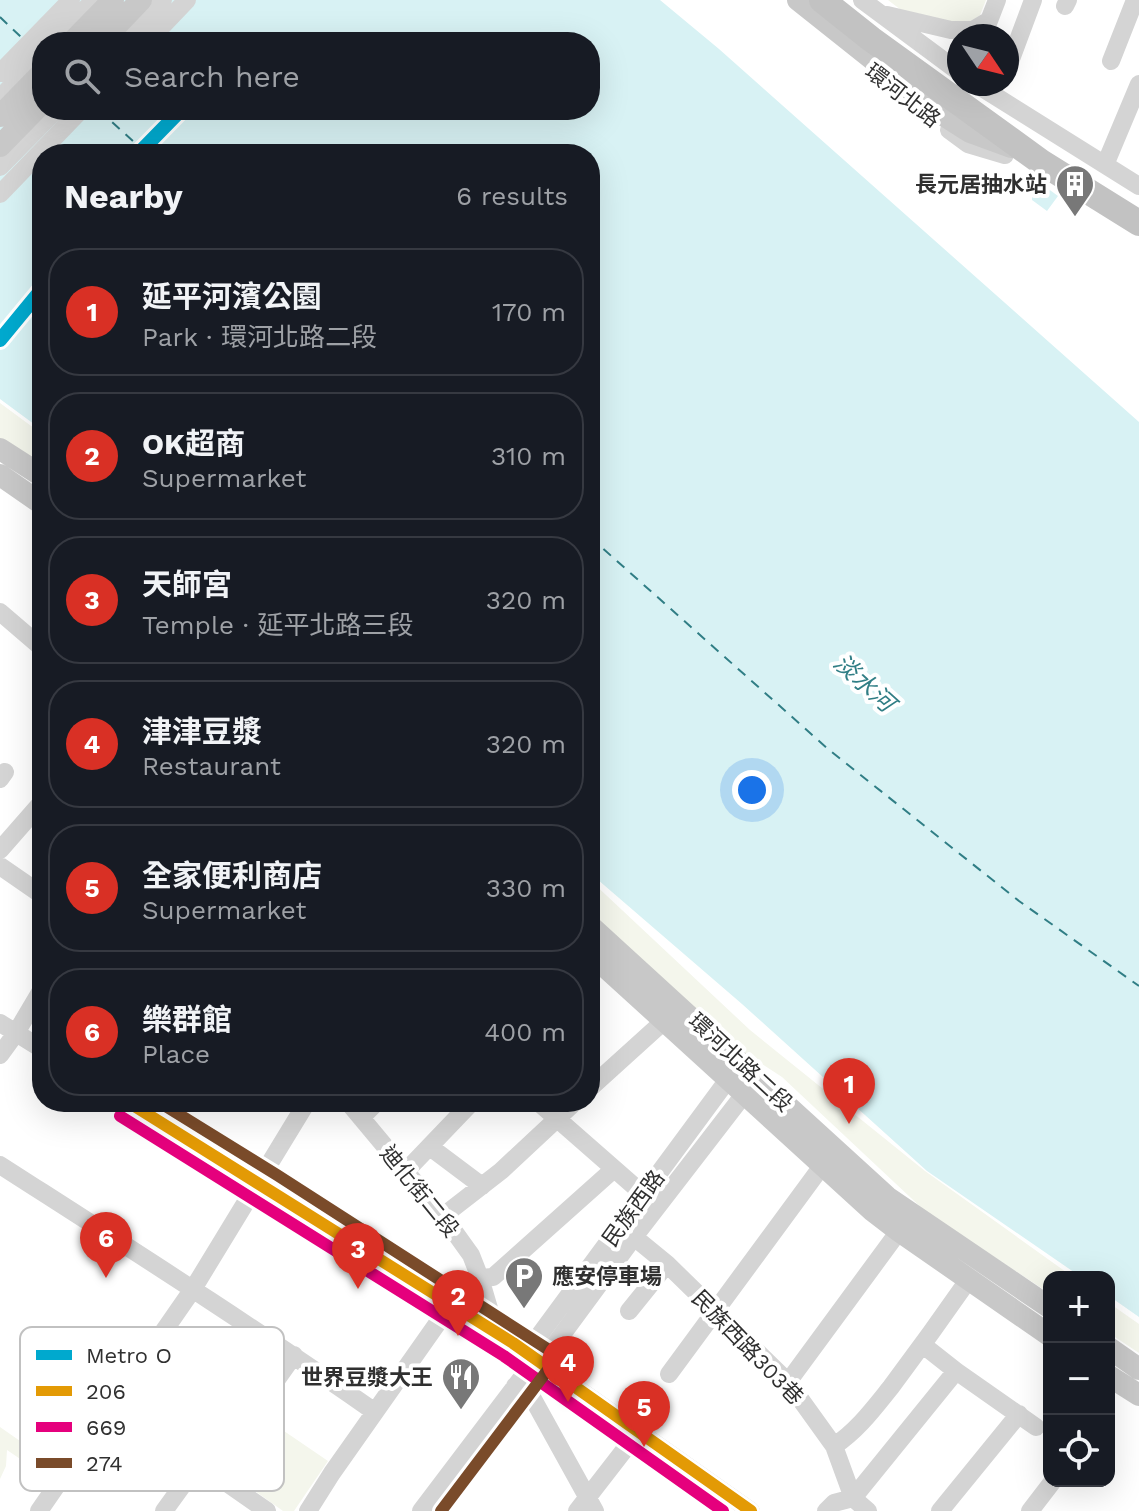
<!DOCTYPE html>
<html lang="en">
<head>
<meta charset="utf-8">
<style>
  :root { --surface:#171b24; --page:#242831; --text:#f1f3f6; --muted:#9ea1a6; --line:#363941; --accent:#d93025 }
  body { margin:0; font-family:"Work Sans","Noto Sans TC",sans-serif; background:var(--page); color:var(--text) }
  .controls { position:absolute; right:24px; bottom:24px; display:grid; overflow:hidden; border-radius:16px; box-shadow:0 8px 32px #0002 }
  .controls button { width:72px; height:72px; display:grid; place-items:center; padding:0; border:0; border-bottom:2px solid var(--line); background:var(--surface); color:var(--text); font:40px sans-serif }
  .compass { position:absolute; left:947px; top:24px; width:72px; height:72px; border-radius:50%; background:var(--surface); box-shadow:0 8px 32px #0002; rotate:125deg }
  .you { position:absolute; left:752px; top:790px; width:28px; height:28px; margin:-20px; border:6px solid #fff; border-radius:50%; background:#1a73e8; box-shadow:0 0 0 12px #1a73e833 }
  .badge { display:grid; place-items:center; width:52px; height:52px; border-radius:50%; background:var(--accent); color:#fff; font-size:26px; font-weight:700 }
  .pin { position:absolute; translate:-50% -66px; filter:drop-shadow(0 2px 4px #0008) }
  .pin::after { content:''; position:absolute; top:42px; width:28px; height:24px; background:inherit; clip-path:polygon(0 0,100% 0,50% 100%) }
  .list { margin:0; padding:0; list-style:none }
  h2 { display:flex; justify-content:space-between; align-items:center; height:104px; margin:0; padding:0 32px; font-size:34px }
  h2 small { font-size:26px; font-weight:400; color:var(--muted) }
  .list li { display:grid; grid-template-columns:52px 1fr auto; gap:24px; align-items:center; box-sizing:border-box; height:128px; margin:0 16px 16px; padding:0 16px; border:2px solid var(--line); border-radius:32px }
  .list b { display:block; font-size:30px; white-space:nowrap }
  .list p { margin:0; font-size:26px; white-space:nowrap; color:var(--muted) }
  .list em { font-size:26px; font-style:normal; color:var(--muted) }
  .icon { flex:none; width:44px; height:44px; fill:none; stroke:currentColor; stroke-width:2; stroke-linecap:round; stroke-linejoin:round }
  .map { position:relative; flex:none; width:1139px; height:1511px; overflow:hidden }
  .search { position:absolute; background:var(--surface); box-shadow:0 8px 32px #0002; left:32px; top:32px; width:568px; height:88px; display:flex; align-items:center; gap:20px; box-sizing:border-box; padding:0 28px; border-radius:32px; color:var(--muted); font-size:30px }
  .panel { position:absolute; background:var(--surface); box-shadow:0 8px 32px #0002; left:32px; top:144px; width:568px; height:968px; border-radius:32px }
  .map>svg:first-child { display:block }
  .green { fill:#f4f6ec }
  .water { fill:#d8f2f4; fill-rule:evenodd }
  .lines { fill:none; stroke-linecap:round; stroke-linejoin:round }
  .ferry { stroke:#307e85; stroke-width:2; stroke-dasharray:10 8; stroke-linecap:butt }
  .minor { stroke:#d4d4d4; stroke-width:18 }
  .major { stroke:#c8c8c8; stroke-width:22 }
  .highway { stroke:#c2c2c2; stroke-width:26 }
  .bus-1-casing { stroke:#fff; stroke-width:18 }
  .bus-2-casing { stroke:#fff; stroke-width:18 }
  .bus-3-casing { stroke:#fff; stroke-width:18 }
  .bus-1 { stroke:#e39a05; stroke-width:12 }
  .bus-2 { stroke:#e5007d; stroke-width:12 }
  .bus-3 { stroke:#7a4b2a; stroke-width:12 }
  .metro-1-casing { stroke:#fff; stroke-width:20 }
  .metro-1 { stroke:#00a9ce; stroke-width:14 }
  .labels { text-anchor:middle; stroke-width:8; stroke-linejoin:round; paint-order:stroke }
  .street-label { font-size:22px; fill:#303030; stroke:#fff }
  .poi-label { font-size:22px; font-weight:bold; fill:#303030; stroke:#fff; text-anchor:end }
  .water-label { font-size:24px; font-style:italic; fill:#307e85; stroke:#fff }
  .key { fill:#fff; stroke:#c1c1c1; stroke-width:2 }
  .key-label { font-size:22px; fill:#303030 }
</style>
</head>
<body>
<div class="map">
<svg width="1139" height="1511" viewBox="0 0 1139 1511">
  <rect width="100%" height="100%" fill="#fff"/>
  <!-- green -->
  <path class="green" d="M888,0H986L980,15L971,22L956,24L901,10Z
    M0,403L42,434V469L0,440Z
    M590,880L750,1030L925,1171L1073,1277H1049V1293L927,1213L782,1077L731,1044L590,922Z
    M1109,1303L1139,1324V1353L1109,1333Z
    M262,1416L328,1461L294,1511H283L224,1469Z
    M0,1427L43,1457L35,1469L7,1450L6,1466L0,1479Z"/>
  <!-- water -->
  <path class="water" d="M0,0H660L719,49L1139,422V1317L1109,1296V1277H1081L927,1171L742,1004L590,873V154H42V430L0,399ZM42,42H590V110H42Z
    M1043,185L1058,196L1047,211L1032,200V192L1035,187Z"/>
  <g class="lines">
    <!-- ferry -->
    <path class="ferry" d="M0,17L22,38
      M99,110L147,154
      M590,537L828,749L1019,901L1139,986"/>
    <!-- minor -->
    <path class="minor" d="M862,0L959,72
      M1065,6L1068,0
      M887,15L951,30H973L988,21
      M985,31L997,0
      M54,42L94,0
      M122,42L163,0
      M147,42L187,0
      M1111,61L1135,0
      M1007,70L1033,0
      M0,73L71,0
      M976,84L1139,186
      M0,98L42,54
      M949,130L968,144L1005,155
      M1105,165L1139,84
      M0,167L56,110
      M0,194L81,110
      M0,612L42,648
      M0,779L5,772
      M0,850L42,802
      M0,866L42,895
      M0,1023L42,1049
      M0,1055L16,1033L42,989
      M590,1088L664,1021
      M128,1102L513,1343L751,1511
      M348,1102L443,1216L471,1255L480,1278L496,1332
      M538,1102L643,1194
      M361,1118L377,1102
      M430,1147L482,1186
      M0,1165C126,1246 252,1326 375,1412
      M405,1172L472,1102
      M443,1216L501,1171L575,1102
      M634,1237L667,1264L788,1382L834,1446L853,1498L868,1511
      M629,1311L667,1264
      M923,1345L956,1371L1036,1427
      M536,1359L538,1337L735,1070
      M669,1374L822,1166
      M788,1382L899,1231
      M515,1386L533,1399L595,1511
      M114,1404L267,1511
      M170,1445L200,1404
      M834,1446C858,1430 874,1408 891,1387C918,1351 944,1315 969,1279
      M212,1471L294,1355
      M39,1511L193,1289L307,1102
      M164,1511L198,1464
      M308,1511L332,1473L451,1304L480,1278L493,1277L614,1169
      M421,1511L536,1359L553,1347L634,1237L752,1084
      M577,1511L639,1431
      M826,1511L834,1503L853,1498L956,1371
      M940,1511L1019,1414
      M1030,1511L1053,1481"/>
    <!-- major -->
    <path class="major" d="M798,0L940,113L970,132L1011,147
      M72,42L113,0
      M101,42L141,0
      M0,116L42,73
      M0,146L42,103
      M0,449L42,476
      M0,475L42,504
      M590,926L887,1197L1049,1307
      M590,953L873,1211L899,1231L1049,1335
      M1109,1348L1139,1369
      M1109,1376L1139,1395"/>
    <!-- highway -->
    <path class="highway" d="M822,0L871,39L1041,162L1139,223"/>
    <!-- bus-1 casing -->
    <g class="bus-1-casing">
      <path id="bus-1" d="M128,1102L513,1343L751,1511"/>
    </g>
    <!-- bus-2 casing -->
    <g class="bus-2-casing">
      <path id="bus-2" d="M120,1116L504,1356L723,1511"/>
    </g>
    <!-- bus-3 casing -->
    <g class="bus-3-casing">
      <path id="bus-3" d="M159,1102L277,1175L549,1350L552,1358L550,1367L441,1511"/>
    </g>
    <!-- bus-1 -->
    <use href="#bus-1" class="bus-1"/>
    <!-- bus-2 -->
    <use href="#bus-2" class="bus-2"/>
    <!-- bus-3 -->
    <use href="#bus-3" class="bus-3"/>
    <!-- metro-1 casing -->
    <g class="metro-1-casing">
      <path id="metro-1" d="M138,154L181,110
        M0,340L42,289"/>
    </g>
    <!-- metro-1 -->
    <use href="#metro-1" class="metro-1"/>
  </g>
  <!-- icons -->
  <defs>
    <g id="building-pin" transform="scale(2)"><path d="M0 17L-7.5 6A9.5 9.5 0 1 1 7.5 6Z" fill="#787878" stroke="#fff"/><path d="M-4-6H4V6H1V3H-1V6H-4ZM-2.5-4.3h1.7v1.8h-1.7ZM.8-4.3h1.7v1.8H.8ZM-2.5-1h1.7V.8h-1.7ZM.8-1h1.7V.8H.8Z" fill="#fff"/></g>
    <g id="parking-pin" transform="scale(2)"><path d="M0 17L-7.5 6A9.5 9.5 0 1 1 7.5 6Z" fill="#787878" stroke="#fff"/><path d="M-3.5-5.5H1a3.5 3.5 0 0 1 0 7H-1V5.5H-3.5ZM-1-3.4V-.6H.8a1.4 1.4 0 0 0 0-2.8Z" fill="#fff"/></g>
    <g id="restaurant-pin" transform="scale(2)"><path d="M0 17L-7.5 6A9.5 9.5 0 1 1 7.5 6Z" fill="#787878" stroke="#fff"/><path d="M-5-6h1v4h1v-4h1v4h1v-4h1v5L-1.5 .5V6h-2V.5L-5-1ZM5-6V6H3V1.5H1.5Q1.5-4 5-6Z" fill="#fff"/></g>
  </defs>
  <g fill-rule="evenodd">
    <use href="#building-pin" x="1075" y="184"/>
    <use href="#parking-pin" x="524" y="1276"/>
    <use href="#restaurant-pin" x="461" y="1377"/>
  </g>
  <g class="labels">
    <!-- street labels -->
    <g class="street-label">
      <text transform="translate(903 95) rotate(38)" y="8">環河北路</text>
      <text transform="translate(741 1062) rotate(43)" y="8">環河北路二段</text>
      <text transform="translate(420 1191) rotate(51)" y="8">迪化街二段</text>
      <text transform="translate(633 1208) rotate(-54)" y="8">民族西路</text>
      <text transform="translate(748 1347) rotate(46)" y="8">民族西路303巷</text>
    </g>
    <!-- poi labels -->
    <g class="poi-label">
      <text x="1047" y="192">長元居抽水站</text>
      <text x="552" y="1284" text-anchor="start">應安停車場</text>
      <text x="433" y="1385">世界豆漿大王</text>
    </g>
    <!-- water labels -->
    <g class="water-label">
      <text transform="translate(864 683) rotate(42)" y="8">淡水河</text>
    </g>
  </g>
  <!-- legend -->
  <rect x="20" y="1327" width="264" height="164" rx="12" class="key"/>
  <rect x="36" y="1350" width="36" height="10" fill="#00a9ce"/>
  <rect x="36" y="1386" width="36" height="10" fill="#e39a05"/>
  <rect x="36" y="1422" width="36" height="10" fill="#e5007d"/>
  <rect x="36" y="1458" width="36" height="10" fill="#7a4b2a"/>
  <g class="key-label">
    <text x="86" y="1363">Metro O</text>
    <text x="86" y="1399">206</text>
    <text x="86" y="1435">669</text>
    <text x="86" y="1471">274</text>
  </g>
</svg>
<div class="controls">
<button>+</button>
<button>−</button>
<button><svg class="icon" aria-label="locate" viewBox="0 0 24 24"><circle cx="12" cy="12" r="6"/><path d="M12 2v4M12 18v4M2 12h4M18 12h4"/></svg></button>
</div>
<svg class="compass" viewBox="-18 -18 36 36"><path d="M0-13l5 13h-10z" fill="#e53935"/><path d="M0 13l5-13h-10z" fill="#9ea1a6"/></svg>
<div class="you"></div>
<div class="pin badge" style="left:849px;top:1124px">1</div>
<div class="pin badge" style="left:458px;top:1336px">2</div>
<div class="pin badge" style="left:358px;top:1289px">3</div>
<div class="pin badge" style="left:568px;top:1402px">4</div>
<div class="pin badge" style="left:644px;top:1447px">5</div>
<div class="pin badge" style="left:106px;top:1278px">6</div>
<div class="search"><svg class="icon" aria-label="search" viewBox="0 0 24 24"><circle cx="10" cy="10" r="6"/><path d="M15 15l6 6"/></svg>Search here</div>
<section class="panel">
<h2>Nearby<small>6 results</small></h2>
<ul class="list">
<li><span class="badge">1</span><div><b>延平河濱公園</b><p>Park · 環河北路二段</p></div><em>170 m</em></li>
<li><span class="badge">2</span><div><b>OK超商</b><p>Supermarket</p></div><em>310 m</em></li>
<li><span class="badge">3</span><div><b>天師宮</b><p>Temple · 延平北路三段</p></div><em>320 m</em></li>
<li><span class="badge">4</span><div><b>津津豆漿</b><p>Restaurant</p></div><em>320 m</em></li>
<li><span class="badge">5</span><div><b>全家便利商店</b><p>Supermarket</p></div><em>330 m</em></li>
<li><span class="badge">6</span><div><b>樂群館</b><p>Place</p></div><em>400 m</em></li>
</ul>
</section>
</div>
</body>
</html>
